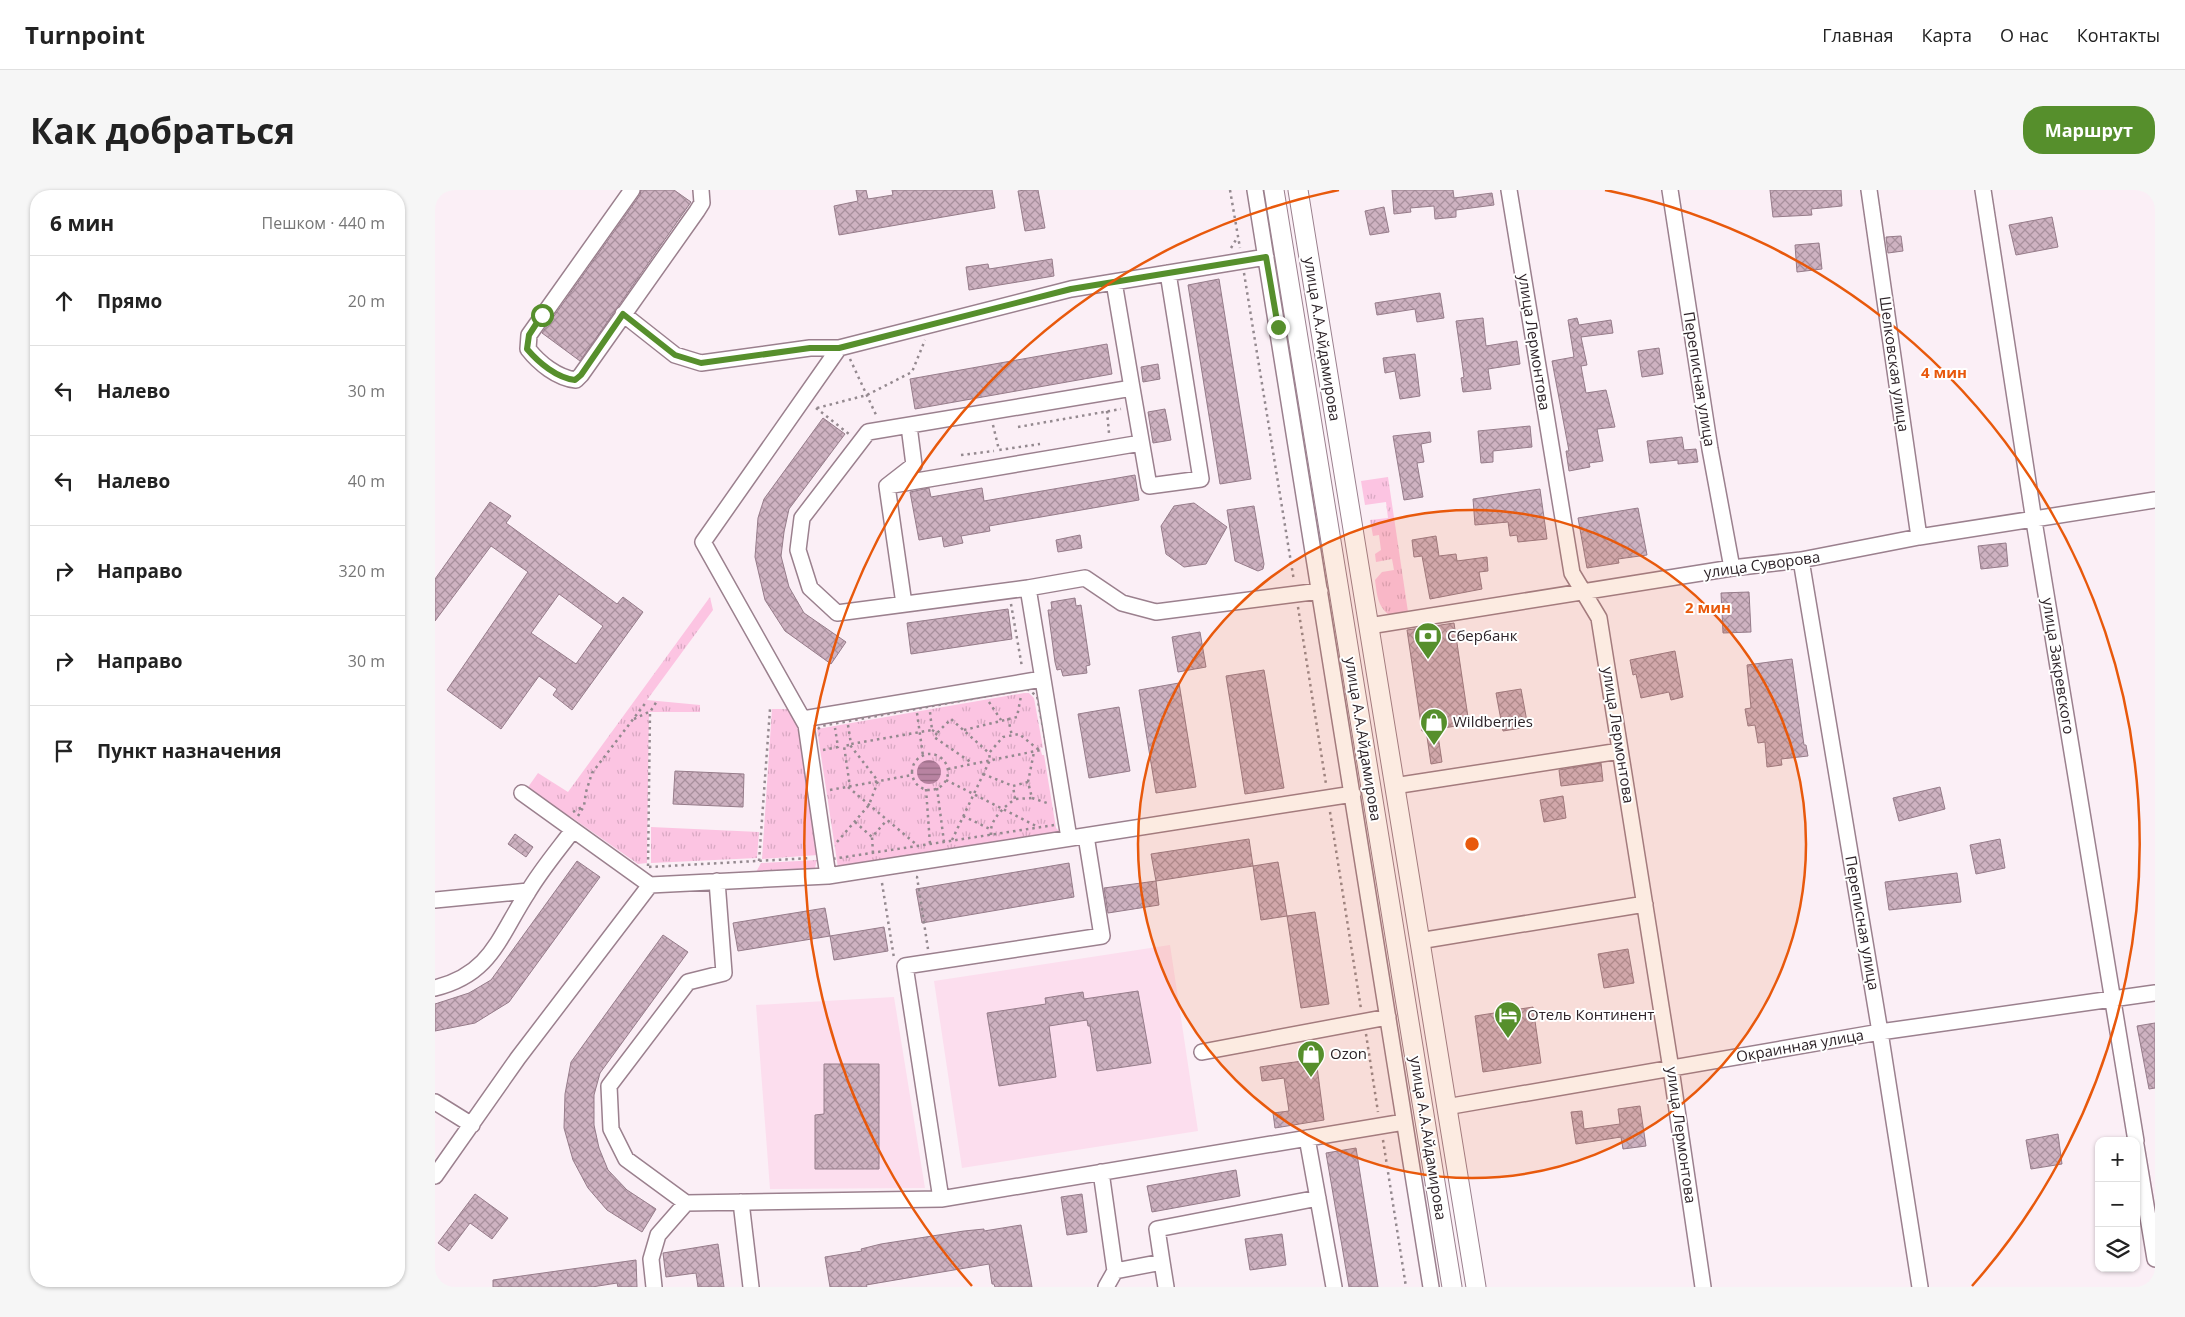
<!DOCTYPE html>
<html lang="ru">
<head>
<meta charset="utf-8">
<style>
  :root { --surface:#fff; --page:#f6f6f6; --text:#222; --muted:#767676; --line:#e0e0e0; --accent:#568f2c }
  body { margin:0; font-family:"Open Sans",sans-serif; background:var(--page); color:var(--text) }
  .controls { position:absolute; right:15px; bottom:15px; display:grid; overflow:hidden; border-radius:10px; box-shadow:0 1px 4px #0004 }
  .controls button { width:45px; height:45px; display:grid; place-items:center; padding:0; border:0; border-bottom:1px solid var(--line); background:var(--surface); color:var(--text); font:25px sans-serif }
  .stop { position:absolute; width:15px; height:15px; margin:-11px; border:4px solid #568f2c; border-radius:50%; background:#fff }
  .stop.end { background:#568f2c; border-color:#fff; box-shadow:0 1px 5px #0008 }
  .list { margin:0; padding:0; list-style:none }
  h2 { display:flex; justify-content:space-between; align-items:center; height:65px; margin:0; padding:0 20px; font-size:21px }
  h2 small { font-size:16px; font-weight:400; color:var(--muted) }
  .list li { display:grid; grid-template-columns:32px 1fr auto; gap:15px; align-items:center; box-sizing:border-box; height:90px; padding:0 20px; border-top:1px solid var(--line) }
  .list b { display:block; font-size:19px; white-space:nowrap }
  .list em { font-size:16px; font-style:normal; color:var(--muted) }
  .icon { flex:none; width:28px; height:28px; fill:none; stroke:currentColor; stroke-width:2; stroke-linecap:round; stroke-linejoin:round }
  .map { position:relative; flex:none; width:1720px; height:1097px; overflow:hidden; border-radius:20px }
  header { display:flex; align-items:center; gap:30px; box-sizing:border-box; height:70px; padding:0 25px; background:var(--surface); border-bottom:1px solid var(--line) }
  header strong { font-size:24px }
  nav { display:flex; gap:28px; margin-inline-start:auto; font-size:18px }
  .intro { display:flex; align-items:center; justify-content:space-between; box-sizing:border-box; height:120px; padding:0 30px }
  h1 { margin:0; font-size:35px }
  .button { padding:12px 22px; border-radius:20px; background:var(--accent); color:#fff; font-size:18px; font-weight:700 }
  main { display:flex; gap:30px; padding:0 30px }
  aside { flex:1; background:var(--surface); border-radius:20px; box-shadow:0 1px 4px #0004 }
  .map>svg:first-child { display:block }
  .built { fill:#fcdeee }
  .grass { fill:url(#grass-tufts) }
  .water { fill:url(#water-rules) }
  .building { fill:url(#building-cross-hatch); stroke:#967c8a; fill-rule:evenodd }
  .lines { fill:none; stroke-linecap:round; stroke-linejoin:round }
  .minor-casing { stroke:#9b808e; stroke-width:18 }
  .major-casing { stroke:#9b808e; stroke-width:21 }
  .path { stroke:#94898f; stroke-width:2.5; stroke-dasharray:2.5 4; stroke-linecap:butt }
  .minor { stroke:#fff; stroke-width:15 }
  .major { stroke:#fff; stroke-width:19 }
  .route { stroke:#568f2c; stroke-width:6 }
  .ring { fill:none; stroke:#e8590c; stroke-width:2.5 }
  .labels { text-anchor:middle; stroke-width:4; stroke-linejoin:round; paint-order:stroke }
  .street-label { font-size:15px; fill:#2d2328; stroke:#fff }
  .poi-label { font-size:15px; fill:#2d2328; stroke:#fff; text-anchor:start }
  .centre { fill:#e8590c; stroke:#fff; stroke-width:2.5 }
  .ring-label { font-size:15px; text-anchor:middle; font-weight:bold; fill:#e8590c; stroke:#fff; stroke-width:4; stroke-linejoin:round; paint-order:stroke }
</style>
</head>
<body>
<header>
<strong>Turnpoint</strong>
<nav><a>Главная</a><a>Карта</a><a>О нас</a><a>Контакты</a></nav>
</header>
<div class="intro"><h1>Как добраться</h1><a class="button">Маршрут</a></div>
<main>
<aside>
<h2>6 мин<small>Пешком · 440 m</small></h2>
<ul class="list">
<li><svg class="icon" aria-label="ahead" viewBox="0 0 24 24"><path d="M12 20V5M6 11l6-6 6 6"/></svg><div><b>Прямо</b></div><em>20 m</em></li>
<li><svg class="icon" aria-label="left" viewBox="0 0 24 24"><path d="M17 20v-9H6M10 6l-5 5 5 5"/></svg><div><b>Налево</b></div><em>30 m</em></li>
<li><svg class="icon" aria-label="left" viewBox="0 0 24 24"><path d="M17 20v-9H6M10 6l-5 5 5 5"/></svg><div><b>Налево</b></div><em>40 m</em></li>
<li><svg class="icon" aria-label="right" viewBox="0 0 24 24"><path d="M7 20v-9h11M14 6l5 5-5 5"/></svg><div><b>Направо</b></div><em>320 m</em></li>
<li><svg class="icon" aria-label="right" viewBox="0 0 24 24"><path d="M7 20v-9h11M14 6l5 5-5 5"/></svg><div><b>Направо</b></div><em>30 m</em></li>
<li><svg class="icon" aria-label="arrive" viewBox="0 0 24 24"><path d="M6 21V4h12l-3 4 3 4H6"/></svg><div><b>Пункт назначения</b></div></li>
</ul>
</aside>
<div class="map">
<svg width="1720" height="1097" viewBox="0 0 1720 1097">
  <defs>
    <pattern id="grass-tufts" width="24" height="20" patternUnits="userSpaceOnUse" patternTransform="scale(1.25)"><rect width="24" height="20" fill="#fcc4e2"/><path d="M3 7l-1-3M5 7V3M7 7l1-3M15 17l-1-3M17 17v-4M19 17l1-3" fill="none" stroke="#d8a8c2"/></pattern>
    <pattern id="water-rules" width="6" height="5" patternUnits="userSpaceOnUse" patternTransform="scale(1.25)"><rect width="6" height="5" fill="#b883a1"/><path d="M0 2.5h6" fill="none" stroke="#966b83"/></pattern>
    <pattern id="building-cross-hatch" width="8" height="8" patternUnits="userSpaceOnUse" patternTransform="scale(1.25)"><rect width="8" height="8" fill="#ceb2c1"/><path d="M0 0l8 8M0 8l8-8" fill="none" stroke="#a8909d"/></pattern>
  </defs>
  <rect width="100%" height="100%" fill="#fbeff6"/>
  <!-- built -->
  <path class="built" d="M735,755L763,941L527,978L499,791Z
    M459,807L490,998L335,999L321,815Z"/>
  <!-- grass -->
  <path class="grass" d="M953,287L973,422L954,425C942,415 942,404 940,390L947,382L959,380L957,369L941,372L940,364L946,360L944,345L938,346L935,330L953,328L951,312L930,315L926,291Z
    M275,407L278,420L212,510L265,515V522H214L212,673L203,674L136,627L130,626L91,600L103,583L133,602Z
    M589,503H594L599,508L608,558L605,557L607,565H609L621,638L625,642L621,644L403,678L382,539Z
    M337,519H356L365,546L383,665L327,669Z
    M216,637L324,642L322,668L216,673Z
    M382,670L380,678L376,681L320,684L326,673Z"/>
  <!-- water -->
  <path class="water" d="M482 582a12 12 0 1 1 24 0a12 12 0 1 1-24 0Z"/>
  <!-- building -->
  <path class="building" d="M206,0H239L256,12L145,171L107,143L205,5Z
    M421,0H431L433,9L458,5L457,0H557L560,18L404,45L399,16L423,11Z
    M590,0H603L610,38L590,41L583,1Z
    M957,0H1018L1019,8L1057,3L1059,15L1021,20V27L1000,29L999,16L975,18L976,22L959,24Z
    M1335,0H1406L1407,16L1376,19L1377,25L1338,27Z
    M949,17L954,42L935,45L930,21Z
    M1617,27L1623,57L1581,65L1574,35Z
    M1466,46L1468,61L1453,63L1451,47Z
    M1384,53L1387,79L1362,82L1360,55Z
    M617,69L619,86L534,100L531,77L553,74L554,79Z
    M784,89L816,289L785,294L753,95Z
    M1005,103L1009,128L982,132L980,119L942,125L940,113Z
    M1048,128L1051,156L1082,151L1085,174L1053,179L1056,199L1028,202L1026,188L1029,187L1021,131Z
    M1142,128L1144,135L1176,130L1178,143L1146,147L1152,175L1146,176L1151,203L1171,200L1180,237L1162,239L1168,271L1154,273L1155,277L1134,281L1131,261H1134L1117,171L1139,167L1133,130Z
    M672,154L677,184L480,219L475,189Z
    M1224,158L1228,184L1207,187L1203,161Z
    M980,164L985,206L965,209L960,181L950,183L948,168Z
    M723,174L725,189L708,192L706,177Z
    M730,219L736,250L718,253L713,222Z
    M388,228L410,244L354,319L349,342L346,366L354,397L369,423L411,452L396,474L350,441L330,410L320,367L323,328L329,309Z
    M1095,236L1097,257L1058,261V272L1046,273L1043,241Z
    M995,242L996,252L986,254L989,272L982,273L988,307L969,310L958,246Z
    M1247,247L1249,260L1261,259L1263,272L1243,274V270L1215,273L1212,251Z
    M700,285L704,310L554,336L555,341L526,346L528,353L509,357L507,346L484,350L475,302L494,298L496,307L547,298L549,311Z
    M1105,299L1112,349L1083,352L1082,345L1075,346L1073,332L1040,335L1038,309Z
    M55,312L76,326L71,333L182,414L188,407L208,422L137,520L118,505L122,499L104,486L66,539L12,500L93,382L56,356L0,431V389ZM124,404L168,436L141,474L96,443Z
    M759,313L792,337L771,374L749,377L731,364L726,336L739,316Z
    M819,316L829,374L828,379L823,381L800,371L792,320Z
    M1203,318L1212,365L1183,369L1184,373L1152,378L1143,328Z
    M645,345L647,358L623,362L621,350Z
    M1001,346L1004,366L1021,364L1022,371L1052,367L1053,381L1044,382L1047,399L995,409L987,366L979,367L977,350Z
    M1571,353L1573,376L1546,379L1543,356Z
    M1314,402L1316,442L1288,443L1286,403Z
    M640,408L641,416L646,415L655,475L651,476L652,483L628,486L626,479L622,480L620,472L613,420H617L616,412Z
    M573,419L577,449L476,464L472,433Z
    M1019,433L1034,534L1002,539L1007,572L996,574L991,540L987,541L972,440Z
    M765,442L771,477L743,482L737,447Z
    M1240,461L1248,507L1236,510L1234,502L1206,508L1201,484L1198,485L1195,470Z
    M1357,469L1369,555H1371L1373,566L1346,569L1347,575L1332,577L1330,552L1323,553L1320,535L1313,536L1310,519L1316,518L1312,475Z
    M829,480L849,598L810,604L791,486Z
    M744,493L761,597L721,603L704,500Z
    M1086,499L1093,537L1068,541L1061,503Z
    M684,517L695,581L654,588L643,524Z
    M1166,573L1168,591L1126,596L1124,580Z
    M240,581L309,584L308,617L238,614Z
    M1505,597L1510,619L1464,631L1458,608Z
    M1128,606L1131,628L1109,632L1105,610Z
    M80,644L98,657L91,667L73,654Z
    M814,649L818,676L721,691L716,664Z
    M1565,649L1570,678L1541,684L1535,655Z
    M142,671L165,687L74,812L40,833L0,841V814L34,803L56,790Z
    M843,672L852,726L826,730L818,676Z
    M634,673L639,707L487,733L481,699Z
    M1522,683L1526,712L1454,720L1450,692Z
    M721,691L724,715L673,723L669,698Z
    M390,718L395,746L303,761L298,733Z
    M880,722L894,814L866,818L852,726Z
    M449,737L453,761L399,770L395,746Z
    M228,745L253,762L165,883L159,905V935L164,958L173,980L192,1000L221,1019L207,1042L172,1020L153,998L138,970L129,938L130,904L136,872Z
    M1193,759L1199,793L1169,798L1163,764Z
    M703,801L716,873L662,881L655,836H653L652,830L614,836L621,887L564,896L552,823L611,814L610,808L648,802L649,809Z
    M1098,817L1106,873L1048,882L1040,826Z
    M1720,833V898L1714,899L1702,836Z
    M881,869L889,930L840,938L838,923L854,921L849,888L827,891L825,877Z
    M389,874H444V979H380V925L389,924Z
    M1205,916L1211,956L1188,959L1186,947L1141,954L1136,922L1147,921L1149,939L1185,934L1183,919Z
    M1623,944L1627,974L1596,979L1591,950Z
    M921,958L943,1097H914L891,963Z
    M801,980L805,1006L717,1022L712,996Z
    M40,1004L73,1028L57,1049L35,1033L14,1061L3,1053Z
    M647,1004L652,1042L632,1045L626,1007Z
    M586,1035L597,1097H560L559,1094H557L554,1074L431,1095L432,1097H395L390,1067L427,1061L426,1059L446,1054L529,1041L549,1039V1041Z
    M847,1044L851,1075L815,1080L810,1049Z
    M283,1054L289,1097H263L261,1083L231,1087L228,1063Z
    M201,1070L202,1097H183L182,1093L157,1097H58V1090Z"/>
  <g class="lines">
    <!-- minor casing -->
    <g class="minor-casing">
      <path id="minor" d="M197,0L94,145L93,159C104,173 122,188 141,190L146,185L262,21L267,13L266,0
        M820,0L996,1097
        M1074,0L1137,383L1164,428L1236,879L1268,1097
        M1235,0L1275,259L1297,378
        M1434,0L1484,347
        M1548,0L1599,331L1701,951
        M188,124L240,165L266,173L375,158H404
        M697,198L714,296L766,289L733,83
        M452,296L706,253
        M1366,370L1445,842L1485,1097
        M593,398L402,423L375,398L363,360L367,328L433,242L697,198L679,92
        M469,414L452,296L479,275L474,236
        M934,436L1297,378L1366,370L1484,347L1720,310
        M368,529L607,489
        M959,596L1185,561
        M87,603L215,695L393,686L918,604
        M634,648L593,398L650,388L687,413L721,422L885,401
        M393,686L371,535L268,352L404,158L636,99L831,67
        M0,710L93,701
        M984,751L1210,714
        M0,798C57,784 64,746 93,702C106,680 123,660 138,640
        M767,862L953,827
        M0,912L37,935
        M1011,917L1445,842L1720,803
        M872,948L899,1097
        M1701,955L1720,1069
        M666,982L680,1081L671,1097
        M0,986L83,868L215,695
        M506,1009L470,776L667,746L651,646
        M306,1012L316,1097
        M251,1013L191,969L176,939L174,896L253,792L289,783L282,691
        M727,1072L722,1039L883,1008
        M680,1081L727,1072L731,1097
        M219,1097L216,1069L223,1045L251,1013L506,1009L969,932"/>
    </g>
    <!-- major casing -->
    <g class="major-casing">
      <path id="major" d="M839,0L1017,1097
        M863,0L1041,1097"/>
    </g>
    <!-- path -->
    <path class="path" d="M795,0L805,58
      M796,58L802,48
      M809,83L859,391
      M415,169L442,227
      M381,218L414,244
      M382,218L432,205L477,182L490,150
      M672,221L674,243
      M558,235L564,260L605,254
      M583,237L686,219
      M526,265L559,261
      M576,414L587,477
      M863,417L891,594
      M592,499L602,506L626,634L397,669L379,543L386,536Z
      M554,512L566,530
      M482,523L488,566
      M573,528L577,546
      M199,529L216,521
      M413,535L416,554L497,540L495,522
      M497,540L502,543L516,529L554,563L568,547L584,544L604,560
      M529,540L582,527L586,506
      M502,543L499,547L537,573
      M414,555L409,556L415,597
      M388,560L403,557L400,538
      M477 582a18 18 0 1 1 36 0a18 18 0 1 1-36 0Z
      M513,579L606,560
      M548,584L578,596
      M511,590L603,637
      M593,592L599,562
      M413,597L482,655
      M502,598L509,652
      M491,599L495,654
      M395,600L477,585
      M597,608L615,614
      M138,622L149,616
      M895,622L926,819
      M143,626L149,616L151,602L157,583L212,511
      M528,626L555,639
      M420,632L437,647
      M556,645C554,630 569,617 580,609L578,596L593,592L597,608L580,609
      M517,650L555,570L554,563
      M402,652L434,615L443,591L415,555
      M438,663L437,647L452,630
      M324,671L335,519
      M213,676L215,522L222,511
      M214,677L376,668
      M481,687H482L493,759
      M447,693L459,768
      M931,844L943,922
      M948,950L971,1097"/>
    <!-- minor -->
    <use href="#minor" class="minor"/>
    <!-- major -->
    <use href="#major" class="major"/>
  </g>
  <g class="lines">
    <!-- route -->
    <path class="route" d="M107,125L94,145L92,159C104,173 122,188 140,190L146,185L188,124L240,165L266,173L375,158H404L636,99L831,67L843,137"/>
  </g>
  <!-- distance rings -->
  <circle cx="1037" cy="654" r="334" fill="#e8590c" fill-opacity=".12"/>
  <g class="ring">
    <circle cx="1037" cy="654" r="334"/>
    <path d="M537 1096A667 667 0 0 1 904 0M1170 0A667 667 0 0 1 1537 1096"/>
  </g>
  <!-- icons -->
  <defs>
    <g id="bank-pin" transform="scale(1.4375)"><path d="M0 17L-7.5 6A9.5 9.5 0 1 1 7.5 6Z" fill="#568f2c" stroke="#fff"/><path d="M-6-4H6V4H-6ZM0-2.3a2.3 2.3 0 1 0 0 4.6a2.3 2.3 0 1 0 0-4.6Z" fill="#fff"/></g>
    <g id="shop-pin" transform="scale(1.4375)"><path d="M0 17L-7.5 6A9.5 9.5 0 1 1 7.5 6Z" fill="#568f2c" stroke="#fff"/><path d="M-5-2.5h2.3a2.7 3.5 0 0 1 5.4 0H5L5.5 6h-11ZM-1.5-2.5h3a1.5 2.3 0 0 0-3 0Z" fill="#fff"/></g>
    <g id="hotel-pin" transform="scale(1.4375)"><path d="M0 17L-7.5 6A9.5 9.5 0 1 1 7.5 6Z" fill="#568f2c" stroke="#fff"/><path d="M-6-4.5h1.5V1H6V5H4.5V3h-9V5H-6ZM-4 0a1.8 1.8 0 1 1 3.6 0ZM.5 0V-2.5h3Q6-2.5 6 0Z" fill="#fff"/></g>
  </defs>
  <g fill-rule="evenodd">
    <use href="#bank-pin" x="993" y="446"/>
    <use href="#shop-pin" x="999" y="532"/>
    <use href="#hotel-pin" x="1073" y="825"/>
    <use href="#shop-pin" x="876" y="864"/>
  </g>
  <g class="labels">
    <!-- street labels -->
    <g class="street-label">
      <text transform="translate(887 149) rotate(81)" y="5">улица А.А.Айдамирова</text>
      <text transform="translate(1099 152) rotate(81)" y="5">улица Лермонтова</text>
      <text transform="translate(1459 174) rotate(82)" y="5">Шелковская улица</text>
      <text transform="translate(1264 189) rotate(81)" y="5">Переписная улица</text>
      <text transform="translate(1327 375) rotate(-8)" y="5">улица Суворова</text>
      <text transform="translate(1623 476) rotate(81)" y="5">улица Закревского</text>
      <text transform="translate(1183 545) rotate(81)" y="5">улица Лермонтова</text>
      <text transform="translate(928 549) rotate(81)" y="5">улица А.А.Айдамирова</text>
      <text transform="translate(1427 733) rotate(80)" y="5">Переписная улица</text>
      <text transform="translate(1365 856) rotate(-10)" y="5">Окраинная улица</text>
      <text transform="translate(1246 945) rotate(82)" y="5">улица Лермонтова</text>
      <text transform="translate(993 948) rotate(81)" y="5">улица А.А.Айдамирова</text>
    </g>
    <!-- poi labels -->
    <g class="poi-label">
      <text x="1012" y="451">Сбербанк</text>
      <text x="1018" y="537">Wildberries</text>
      <text x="1092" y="830">Отель Континент</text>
      <text x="895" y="869">Ozon</text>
    </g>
  </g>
  <circle cx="1037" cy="654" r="8" class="centre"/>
  <g class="ring-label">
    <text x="1509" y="188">4 мин</text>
    <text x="1273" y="423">2 мин</text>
  </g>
</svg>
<div class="controls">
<button>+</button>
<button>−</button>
<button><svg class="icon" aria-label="layers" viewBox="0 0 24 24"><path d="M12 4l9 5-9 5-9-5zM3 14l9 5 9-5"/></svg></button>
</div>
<div class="stop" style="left:107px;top:125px"></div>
<div class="stop end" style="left:843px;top:137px"></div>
</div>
</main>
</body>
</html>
